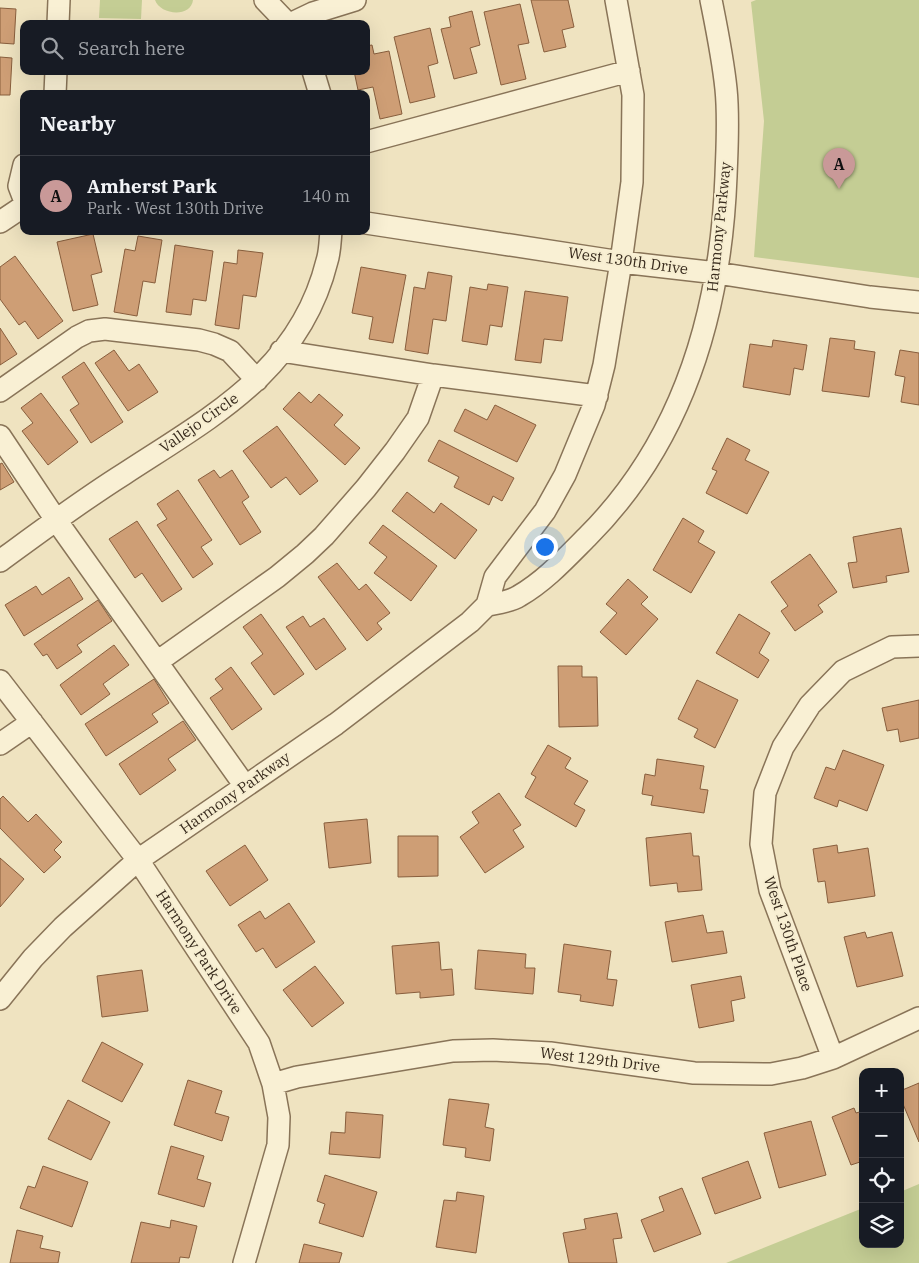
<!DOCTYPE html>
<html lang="en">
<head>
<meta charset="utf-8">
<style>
  :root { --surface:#171b24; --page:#242831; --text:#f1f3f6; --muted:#9ea1a6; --line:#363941; --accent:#c99998 }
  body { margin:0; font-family:"IBM Plex Serif",serif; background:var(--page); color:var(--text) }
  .controls { position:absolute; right:15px; bottom:15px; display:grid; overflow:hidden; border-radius:10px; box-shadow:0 5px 20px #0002 }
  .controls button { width:45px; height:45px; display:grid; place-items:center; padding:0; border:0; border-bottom:1px solid var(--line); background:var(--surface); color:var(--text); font:25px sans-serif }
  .you { position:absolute; left:544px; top:546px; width:18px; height:18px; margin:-12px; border:4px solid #fff; border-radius:50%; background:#1a73e8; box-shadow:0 0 0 8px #1a73e833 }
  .badge { display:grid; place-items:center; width:32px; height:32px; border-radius:50%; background:var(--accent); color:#111; font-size:16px; font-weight:700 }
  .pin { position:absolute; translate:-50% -41px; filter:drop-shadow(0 1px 2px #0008) }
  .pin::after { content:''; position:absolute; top:26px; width:18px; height:15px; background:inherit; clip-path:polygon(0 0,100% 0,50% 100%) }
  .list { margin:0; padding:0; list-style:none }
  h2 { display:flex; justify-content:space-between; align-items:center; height:65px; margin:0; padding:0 20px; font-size:21px }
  h2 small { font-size:16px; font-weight:400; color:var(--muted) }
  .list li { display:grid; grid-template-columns:32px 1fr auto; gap:15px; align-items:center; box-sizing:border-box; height:80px; padding:0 20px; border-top:1px solid var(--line) }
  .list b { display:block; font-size:19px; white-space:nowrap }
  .list p { margin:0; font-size:16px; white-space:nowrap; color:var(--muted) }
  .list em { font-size:16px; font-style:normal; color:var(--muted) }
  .icon { flex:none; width:28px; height:28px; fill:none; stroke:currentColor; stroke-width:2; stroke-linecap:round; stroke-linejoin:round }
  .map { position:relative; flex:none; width:919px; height:1263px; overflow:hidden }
  .search { position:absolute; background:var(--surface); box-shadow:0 5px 20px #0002; left:20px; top:20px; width:350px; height:55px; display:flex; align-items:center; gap:12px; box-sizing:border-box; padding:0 18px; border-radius:10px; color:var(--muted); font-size:19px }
  .panel { position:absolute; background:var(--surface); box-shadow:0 5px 20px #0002; left:20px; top:90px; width:350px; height:145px; border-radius:10px }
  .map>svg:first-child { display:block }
  .green { fill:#c4cd94 }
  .building { fill:#ce9e75; stroke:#885e3d }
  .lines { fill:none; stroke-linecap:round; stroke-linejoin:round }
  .minor-casing { stroke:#897458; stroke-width:24 }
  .minor { stroke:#f9f0d4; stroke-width:21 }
  .labels { text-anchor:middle; stroke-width:4; stroke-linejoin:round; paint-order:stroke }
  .street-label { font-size:15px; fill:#382b1d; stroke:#f6edd0 }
</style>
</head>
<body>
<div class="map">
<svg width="919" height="1263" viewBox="0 0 919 1263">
  <rect width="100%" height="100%" fill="#efe3c0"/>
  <!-- green -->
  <path class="green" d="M100,0H142L141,19L99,18Z
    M155,0H193C191,18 160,15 155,0Z
    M756,0H919V278L754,257L764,121L751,2Z
    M919,1184V1263H726L863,1208V1244H900V1192Z"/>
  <!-- building -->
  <path class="building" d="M531,0H568L574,27L562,30L566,47L544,52Z
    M520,4L529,43L518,45L526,79L501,85L484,12Z
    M0,8L16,9L14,44L0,43Z
    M472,11L480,45L470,48L477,73L454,79L441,29L451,27L449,17Z
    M430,28L438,63L428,66L435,97L410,103L394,37Z
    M372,45L374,54L389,51L402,114L380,119L373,87L358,90L354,71H366V46Z
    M0,57L12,58L10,95H0Z
    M93,234L102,272L91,275L98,305L73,311L57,242Z
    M138,236L162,240L155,283L143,281L137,316L114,312L125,249L135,251Z
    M175,245L213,251L206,301L193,299L191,315L166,312Z
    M238,250L263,253L256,297L243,295L239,329L215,325L224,262L237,264Z
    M15,256L63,321L38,339L25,321L19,325L0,299V267Z
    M361,267L406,275L393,343L369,339L373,317L352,313Z
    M428,272L452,276L446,321L433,319L428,354L405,350L414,287L425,289Z
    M488,284L508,287L502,327L490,325L487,345L462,341L470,287L487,290Z
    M525,291L568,297L562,341L544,339L541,363L515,360Z
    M0,328L17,354L0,365Z
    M830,338L855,341L854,349L875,352L869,397L822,391Z
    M773,340L807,345L803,370L794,368L790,395L743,387L750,344L772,347Z
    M114,350L129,371L139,364L158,392L128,411L95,363Z
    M900,350L919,353V405L901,402L905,377L895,375Z
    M84,362L123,422L91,443L70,410L79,404L62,377Z
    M299,392L311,403L319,394L343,415L334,425L360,448L345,465L283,409Z
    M41,393L78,442L48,465L22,431L33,423L21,408Z
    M495,405L536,425L517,462L454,431L465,409L487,420Z
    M277,426L318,481L300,495L286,477L271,488L243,451Z
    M727,438L750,450L745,460L769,472L747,514L706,493L717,471L712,469Z
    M439,440L514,478L502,501L493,496L489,505L454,487L459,477L428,461Z
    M2,463L14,482L0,490V464Z
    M214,470L220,478L232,470L249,497L242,502L261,532L240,545L198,480Z
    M178,490L212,540L201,547L213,564L193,578L157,525L167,519L157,504Z
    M407,492L434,513L441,503L477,530L455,559L392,511Z
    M683,518L704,531L698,542L715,552L691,593L653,570Z
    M137,521L182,589L162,602L142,573L135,578L109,539Z
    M383,525L437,566L411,601L374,573L387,557L369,543Z
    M901,528L909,572L886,576L887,582L853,588L848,563L857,562L853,537Z
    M810,554L837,592L818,605L823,612L795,631L781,611L788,606L771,582Z
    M337,563L359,590L366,584L390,613L377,623L382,629L367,641L318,577Z
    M69,577L83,599L24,636L5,605L36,586L42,595Z
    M628,579L648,597L641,604L658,619L626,655L600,632L617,613L606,604Z
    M98,600L112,621L77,645L82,652L57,669L47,654L43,656L34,644Z
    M261,614L304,674L274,695L251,663L263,654L243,627Z
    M739,614L770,633L759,653L769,660L758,678L716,653Z
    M303,616L310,627L324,618L346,649L316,670L286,627Z
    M114,645L129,665L103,684L110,694L81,715L60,685Z
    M558,666H582V677H597L598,726L559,727Z
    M231,667L262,709L232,730L210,698L223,689L215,679Z
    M154,679L169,703L152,714L158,722L106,756L85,724Z
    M697,680L738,700L715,748L694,737L698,729L678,719Z
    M919,700V738L900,742L898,729L887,731L882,708Z
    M183,721L196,740L168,759L176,770L140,795L119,764Z
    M548,745L571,758L565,768L588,781L574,804L585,810L576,827L525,797L536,777L531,774Z
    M843,750L884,765L867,811L839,800L837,807L814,798L826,767L835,770Z
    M657,759L704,766L700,789L708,790L704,813L651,805L653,796L642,794L645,774L655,776Z
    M499,793L521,825L513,830L524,847L485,873L460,837L479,823L472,812Z
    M3,796L28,822L36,814L62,842L54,850L61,857L44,873L0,828V799Z
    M367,819L371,863L329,868L324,823Z
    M691,833L693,856H699L702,890L678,892L677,883L650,886L646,838Z
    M398,836H438V876L398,877Z
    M245,845L268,880L230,906L206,871Z
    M837,845L838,853L868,848L875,896L828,903L825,881L818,882L813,849Z
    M0,858L24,879L0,907Z
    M289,903L315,942L276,968L263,948L256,952L238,925L260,911L265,919Z
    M703,915L707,933L723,931L727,953L672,962L665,922Z
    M865,932L867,938L892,932L903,976L857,987L844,937Z
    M439,942L441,970L452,969L454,995L420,998V992L396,994L392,946Z
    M564,944L611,951L607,979L617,980L613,1006L580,1001L581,995L558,992Z
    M478,950L526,954L525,968H535L533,994L475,989Z
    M315,966L344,1003L312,1027L283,990Z
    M142,970L148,1011L102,1017L97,976Z
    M741,976L745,998L731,1001L734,1021L699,1028L691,985Z
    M102,1042L143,1064L122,1102L82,1081Z
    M188,1080L222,1091L215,1113L229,1117L222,1141L174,1125Z
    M919,1083V1142L900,1097V1091Z
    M449,1099L489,1104L485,1127L494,1129L490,1161L465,1157L466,1148L443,1145Z
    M68,1100L110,1122L91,1160L48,1139Z
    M854,1108L856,1113L863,1111V1161L851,1165L832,1117Z
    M346,1112L383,1115L380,1158L329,1154L331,1132L345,1133Z
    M811,1121L826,1175L779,1188L764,1133Z
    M171,1146L204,1156L197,1179L211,1183L204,1207L158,1194Z
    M748,1161L761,1198L715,1214L702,1178Z
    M43,1166L88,1182L72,1227L20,1208L28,1186L35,1188Z
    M325,1175L377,1192L363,1237L319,1223L325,1204L317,1201Z
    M682,1188L701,1234L654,1252L641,1220L664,1211L659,1197Z
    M457,1192L484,1196L476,1253L436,1247L444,1200L456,1201Z
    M617,1213L622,1238L613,1239L617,1263H569L563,1233L586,1229L584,1219Z
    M171,1220L197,1226L189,1258L180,1257L179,1263H131L141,1222L170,1228Z
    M17,1230L43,1236L40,1248L60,1252L58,1263H10Z
    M304,1244L342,1253L339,1263H299Z"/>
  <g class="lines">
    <!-- minor casing -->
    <g class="minor-casing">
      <path id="minor" d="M265,0L288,24
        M58,24L59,0
        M290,24L313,13L355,0
        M313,71L320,94
        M55,94L56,71
        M366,142L629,71
        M24,165L19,186L24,199
        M0,222L24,206
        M366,223L621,262L717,273L870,297L919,302
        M281,351L433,375L597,396
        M0,391L77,337L89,331L105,329L199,340L214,344L230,351L257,380
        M0,436L56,520L245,786
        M0,561C41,531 81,501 124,474C211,417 300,371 327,261C330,252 330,241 331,231
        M487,605C497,603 510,602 519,596C545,581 566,558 587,537C684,440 721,309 726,176C727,147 729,118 726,89C723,59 717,30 711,0
        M157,662L277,577L305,554L324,536L366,488L395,451L418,418L433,375
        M0,681L138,860L259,1043L273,1084L279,1117L278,1145L244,1263
        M0,744L32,722
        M0,999L33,958L63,927L138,860L336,724L470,622L487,605L495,577L545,511L565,475L594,405L604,365L621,262L632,182L633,95L616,0
        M833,1058L770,890L761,844L765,793L783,747L810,705L843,671L892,647L919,646
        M273,1084L297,1077L453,1051L493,1050L550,1053L694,1073L771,1074L802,1068L833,1058L919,1018"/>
    </g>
    <!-- minor -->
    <use href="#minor" class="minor"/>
  </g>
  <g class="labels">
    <!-- street labels -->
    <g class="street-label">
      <text transform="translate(719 227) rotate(-84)" y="5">Harmony Parkway</text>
      <text transform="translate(628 261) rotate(8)" y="5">West 130th Drive</text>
      <text transform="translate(199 423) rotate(-35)" y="5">Vallejo Circle</text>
      <text transform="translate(235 793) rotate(-35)" y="5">Harmony Parkway</text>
      <text transform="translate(788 934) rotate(71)" y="5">West 130th Place</text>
      <text transform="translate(199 952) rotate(57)" y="5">Harmony Park Drive</text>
      <text transform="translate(600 1060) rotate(7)" y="5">West 129th Drive</text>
    </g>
  </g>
</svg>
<div class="controls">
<button>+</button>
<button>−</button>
<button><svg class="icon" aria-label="locate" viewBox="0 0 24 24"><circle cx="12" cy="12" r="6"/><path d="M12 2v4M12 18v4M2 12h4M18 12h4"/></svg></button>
<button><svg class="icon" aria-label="layers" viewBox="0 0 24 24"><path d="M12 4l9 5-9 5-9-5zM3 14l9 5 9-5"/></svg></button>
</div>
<div class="you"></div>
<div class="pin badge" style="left:839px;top:189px">A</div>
<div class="search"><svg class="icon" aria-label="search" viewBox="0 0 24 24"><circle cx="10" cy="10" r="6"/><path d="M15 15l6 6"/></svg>Search here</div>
<section class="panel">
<h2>Nearby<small></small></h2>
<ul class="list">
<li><span class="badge">A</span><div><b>Amherst Park</b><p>Park · West 130th Drive</p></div><em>140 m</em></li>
</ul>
</section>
</div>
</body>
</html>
